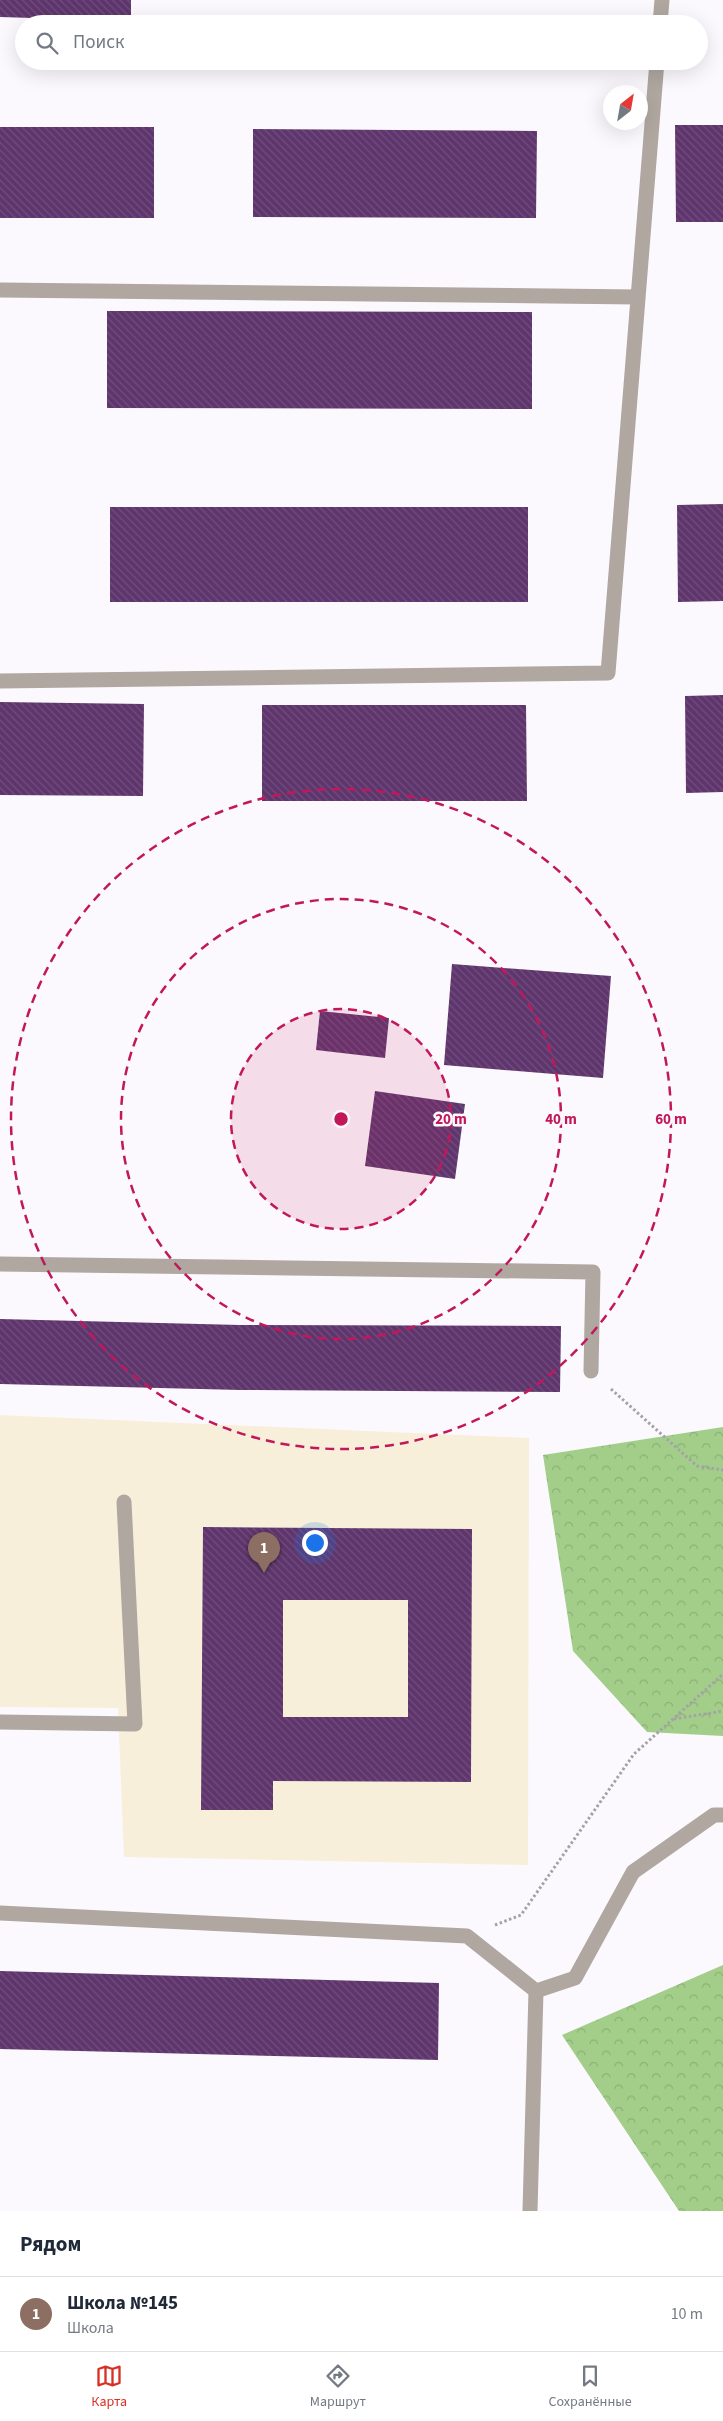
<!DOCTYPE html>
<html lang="ru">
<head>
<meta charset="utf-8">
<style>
  :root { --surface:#fff; --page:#f2f2f3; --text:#1f2937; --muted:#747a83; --line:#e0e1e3; --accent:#d93025 }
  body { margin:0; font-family:"Source Sans 3",sans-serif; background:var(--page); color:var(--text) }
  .compass { position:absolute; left:603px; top:85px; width:45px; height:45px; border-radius:50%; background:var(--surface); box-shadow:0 5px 20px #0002; rotate:31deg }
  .you { position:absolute; left:314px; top:1542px; width:18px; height:18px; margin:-12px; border:4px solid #fff; border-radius:50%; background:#1a73e8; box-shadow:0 0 0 8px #1a73e833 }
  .badge { display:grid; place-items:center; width:32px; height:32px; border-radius:50%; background:var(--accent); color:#fff; font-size:16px; font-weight:700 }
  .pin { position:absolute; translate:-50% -41px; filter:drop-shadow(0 1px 2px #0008) }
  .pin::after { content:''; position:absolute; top:26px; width:18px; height:15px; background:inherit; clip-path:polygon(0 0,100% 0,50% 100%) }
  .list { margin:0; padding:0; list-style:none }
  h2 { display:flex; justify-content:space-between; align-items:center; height:65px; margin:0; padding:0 20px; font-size:21px }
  h2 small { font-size:16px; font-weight:400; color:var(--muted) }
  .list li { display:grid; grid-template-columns:32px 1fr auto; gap:15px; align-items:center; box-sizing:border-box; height:75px; padding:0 20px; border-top:1px solid var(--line) }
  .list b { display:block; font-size:19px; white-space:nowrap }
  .list p { margin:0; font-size:16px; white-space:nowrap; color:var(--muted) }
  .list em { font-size:16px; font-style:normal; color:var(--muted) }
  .icon { flex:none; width:28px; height:28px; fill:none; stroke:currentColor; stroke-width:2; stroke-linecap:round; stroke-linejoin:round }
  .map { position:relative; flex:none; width:723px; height:2211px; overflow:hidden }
  .search { position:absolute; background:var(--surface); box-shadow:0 5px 20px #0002; left:15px; right:15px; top:15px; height:55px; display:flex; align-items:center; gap:12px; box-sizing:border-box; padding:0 18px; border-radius:28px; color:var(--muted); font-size:19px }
  .sheet { height:140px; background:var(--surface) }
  nav { display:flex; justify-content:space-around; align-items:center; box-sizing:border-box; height:70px; border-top:1px solid var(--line); background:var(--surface); font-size:14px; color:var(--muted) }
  nav a { display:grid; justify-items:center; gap:2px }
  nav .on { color:var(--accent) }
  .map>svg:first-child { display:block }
  .education { fill:#f8efda }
  .forest { fill:url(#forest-crowns) }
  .building { fill:url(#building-back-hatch); fill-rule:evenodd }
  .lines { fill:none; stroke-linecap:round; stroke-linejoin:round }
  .path { stroke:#a5a2a7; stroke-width:3; stroke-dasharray:2.5 2.5; stroke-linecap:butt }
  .minor { stroke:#afa7a0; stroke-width:15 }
  .ring { fill:none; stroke:#c2185b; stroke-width:2.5; stroke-dasharray:9 6 }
  .centre { fill:#c2185b; stroke:#fbf9fd; stroke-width:2.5 }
  .ring-label { font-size:15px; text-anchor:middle; font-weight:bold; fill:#c2185b; stroke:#fbf9fd; stroke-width:5; stroke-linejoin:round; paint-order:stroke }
</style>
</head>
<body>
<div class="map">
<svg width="723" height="2211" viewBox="0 0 723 2211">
  <defs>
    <pattern id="forest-crowns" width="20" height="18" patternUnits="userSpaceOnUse" patternTransform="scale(1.25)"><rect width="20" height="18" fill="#a3ce8a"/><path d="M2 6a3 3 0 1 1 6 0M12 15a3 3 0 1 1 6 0" fill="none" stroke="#8bb076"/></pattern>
    <pattern id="building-back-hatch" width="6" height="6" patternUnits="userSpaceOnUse" patternTransform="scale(1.25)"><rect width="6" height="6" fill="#5f356d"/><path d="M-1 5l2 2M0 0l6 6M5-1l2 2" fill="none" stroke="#714f7c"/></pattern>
  </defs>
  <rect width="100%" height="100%" fill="#fbf9fd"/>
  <!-- education -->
  <path class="education" d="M0,1415L529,1438L528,1865L124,1857L118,1708L0,1707Z"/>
  <!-- forest -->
  <path class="forest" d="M723,1427V1736L647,1732L573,1651L543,1455Z
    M723,1965V2211H679L562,2035Z"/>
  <!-- building -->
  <path class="building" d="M0,0H131V21L0,17Z
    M675,125H723V222H676Z
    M0,127H154V218H0Z
    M253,129L537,131L536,218L253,217Z
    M107,311L532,312V409L107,408Z
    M723,504V601L678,602L677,505Z
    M110,507H528V602H110Z
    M723,695V792L686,793L685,696Z
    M0,702L144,704L143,796L0,795Z
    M262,705H526L527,801H262Z
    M452,964L611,976L603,1078L444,1065Z
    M320,1011L389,1018L385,1058L316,1050Z
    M375,1091L465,1104L455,1179L365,1166Z
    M0,1319L240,1325L561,1326L560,1392L240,1390L0,1384Z
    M203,1527L472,1529L471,1782L273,1781V1810H201ZM283,1600H408V1717H283Z
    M0,1971L439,1983L438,2060L0,2049Z"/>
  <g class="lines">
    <!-- path -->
    <path class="path" d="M611,1389L697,1466L723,1470
      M674,1719L723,1711
      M495,1925L521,1915L634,1754L723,1674"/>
    <!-- minor -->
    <path class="minor" d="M660,24L662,0
      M0,290L638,297
      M0,681L608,673L657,61
      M0,1264L593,1272L591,1371
      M0,1722L135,1724L124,1502
      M0,1913L467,1936L536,1991L575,1978L633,1872L714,1815H723
      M530,2211L536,1991"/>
  </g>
  <!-- distance rings -->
  <circle cx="341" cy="1119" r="110" fill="#c2185b" fill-opacity=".12"/>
  <g class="ring">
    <circle cx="341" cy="1119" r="110"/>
    <circle cx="341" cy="1119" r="220"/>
    <circle cx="341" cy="1119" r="330"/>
  </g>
  <circle cx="341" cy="1119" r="8" class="centre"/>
  <g class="ring-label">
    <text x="451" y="1124">20 m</text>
    <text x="561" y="1124">40 m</text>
    <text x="671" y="1124">60 m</text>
  </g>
</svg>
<svg class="compass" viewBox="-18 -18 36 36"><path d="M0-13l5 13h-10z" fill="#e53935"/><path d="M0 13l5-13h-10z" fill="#747a83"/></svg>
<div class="you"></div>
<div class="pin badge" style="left:264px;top:1573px;background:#8d6e63">1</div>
<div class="search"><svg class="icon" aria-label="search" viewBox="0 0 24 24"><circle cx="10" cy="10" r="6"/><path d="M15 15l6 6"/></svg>Поиск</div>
</div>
<section class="sheet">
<h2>Рядом<small></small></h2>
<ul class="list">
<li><span class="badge" style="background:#8d6e63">1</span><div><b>Школа №145</b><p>Школа</p></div><em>10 m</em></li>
</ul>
</section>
<nav>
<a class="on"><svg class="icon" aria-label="map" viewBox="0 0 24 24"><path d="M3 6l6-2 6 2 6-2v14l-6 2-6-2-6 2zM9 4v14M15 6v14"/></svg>Карта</a>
<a><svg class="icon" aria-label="directions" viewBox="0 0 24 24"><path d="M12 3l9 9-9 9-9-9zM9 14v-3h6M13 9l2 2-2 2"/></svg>Маршрут</a>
<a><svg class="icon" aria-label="saved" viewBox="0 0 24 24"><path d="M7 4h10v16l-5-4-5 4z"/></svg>Сохранённые</a>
</nav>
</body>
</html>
